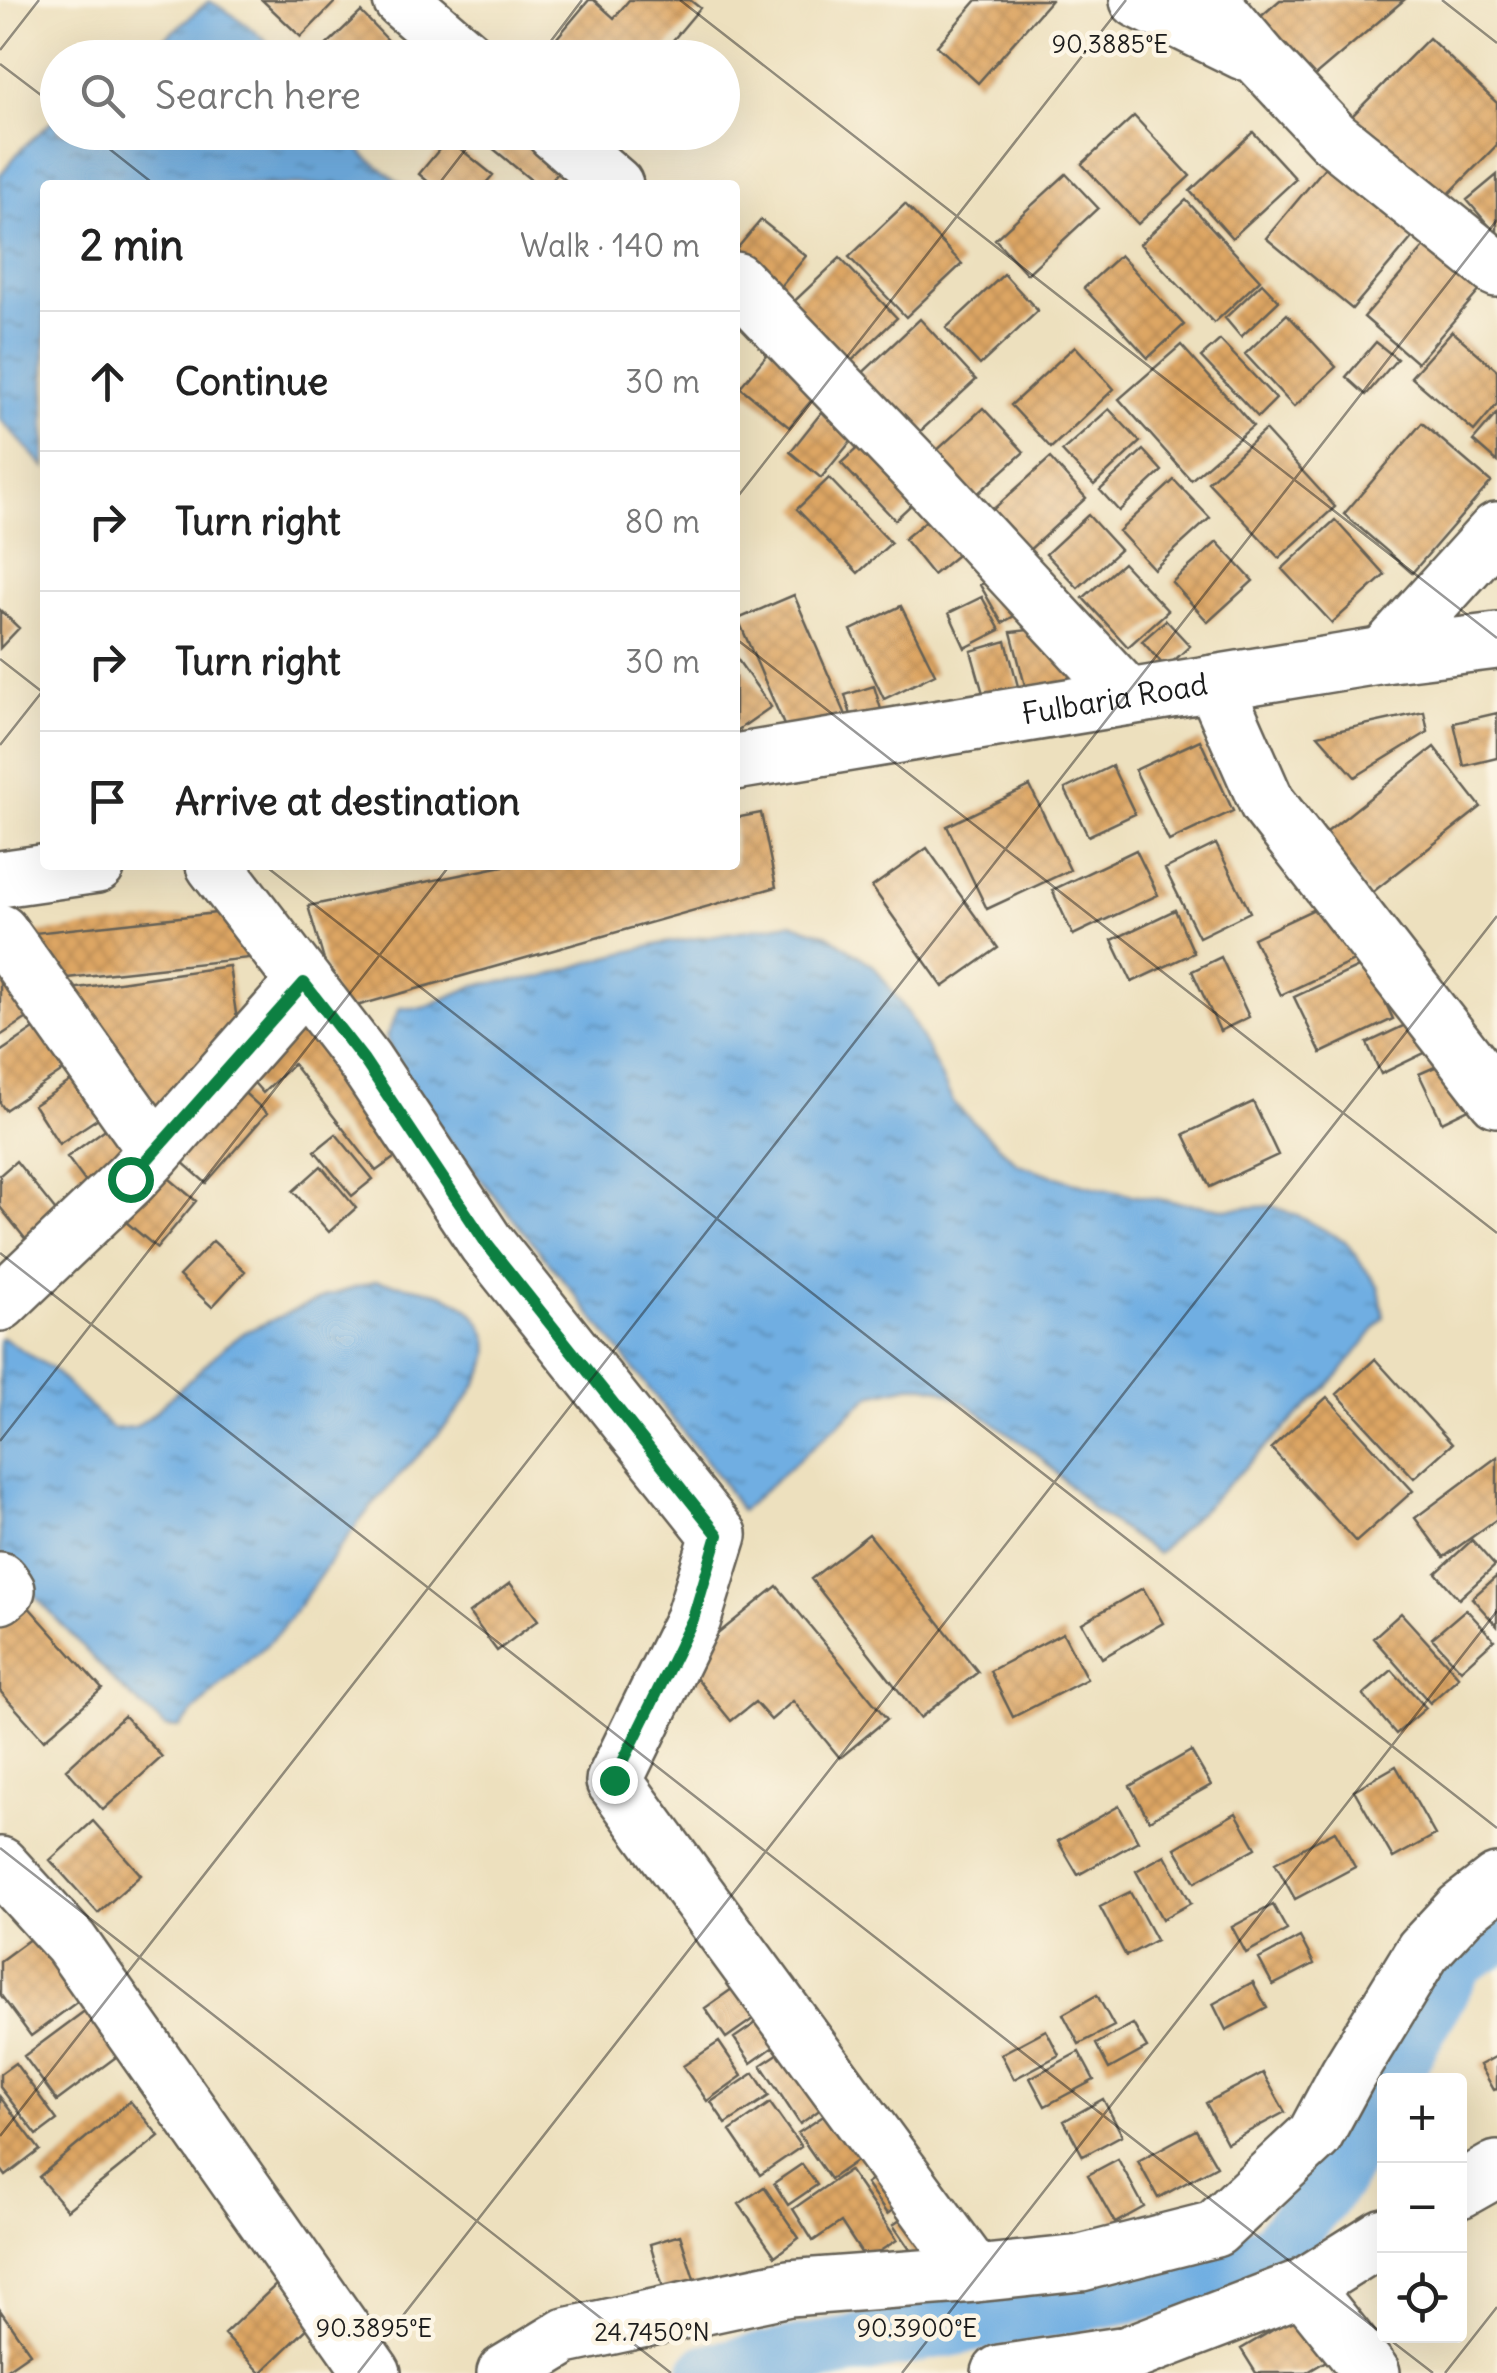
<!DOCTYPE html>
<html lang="en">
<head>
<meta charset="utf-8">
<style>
  :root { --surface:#fff; --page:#f6f6f6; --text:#222; --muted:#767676; --line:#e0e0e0 }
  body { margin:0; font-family:Delius,sans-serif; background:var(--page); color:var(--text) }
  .controls { position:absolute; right:30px; bottom:30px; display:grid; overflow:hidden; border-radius:10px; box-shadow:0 10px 40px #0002 }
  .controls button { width:90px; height:90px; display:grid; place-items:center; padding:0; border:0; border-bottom:2px solid var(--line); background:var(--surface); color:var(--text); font:50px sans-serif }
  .stop { position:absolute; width:30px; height:30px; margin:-22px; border:8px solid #0b8043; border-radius:50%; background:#fff }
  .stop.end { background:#0b8043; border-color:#fff; box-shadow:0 2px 10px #0008 }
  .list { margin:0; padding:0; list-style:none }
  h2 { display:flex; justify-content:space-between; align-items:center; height:130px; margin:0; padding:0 40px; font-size:42px }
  h2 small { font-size:32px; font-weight:400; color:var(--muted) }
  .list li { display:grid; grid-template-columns:65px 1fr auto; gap:30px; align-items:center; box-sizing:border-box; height:140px; padding:0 40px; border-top:2px solid var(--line) }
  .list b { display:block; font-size:38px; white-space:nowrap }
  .list em { font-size:32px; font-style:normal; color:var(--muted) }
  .icon { flex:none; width:55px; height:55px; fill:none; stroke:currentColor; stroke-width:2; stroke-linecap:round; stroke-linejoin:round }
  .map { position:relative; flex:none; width:1497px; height:2373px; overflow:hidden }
  .search { position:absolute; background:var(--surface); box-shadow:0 10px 40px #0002; left:40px; top:40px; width:700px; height:110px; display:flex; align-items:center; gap:25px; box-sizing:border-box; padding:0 35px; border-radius:55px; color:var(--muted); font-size:38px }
  .panel { position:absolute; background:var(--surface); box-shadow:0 10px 40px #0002; left:40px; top:180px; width:700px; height:690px; border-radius:10px }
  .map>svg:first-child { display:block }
  .water { fill:url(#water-ripples); stroke:#46657f; stroke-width:2.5 }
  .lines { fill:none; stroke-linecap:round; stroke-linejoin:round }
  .canal { stroke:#70aee2; stroke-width:60 }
  .building { fill:url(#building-cross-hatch) }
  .minor-casing { stroke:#656155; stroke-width:60 }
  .tertiary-casing { stroke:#656155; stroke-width:60 }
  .secondary-casing { stroke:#656155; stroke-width:60 }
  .minor { stroke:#fff; stroke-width:55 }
  .tertiary { stroke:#fff; stroke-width:55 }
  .secondary { stroke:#fff; stroke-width:55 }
  .route { stroke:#0b8043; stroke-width:12 }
  .ticks { fill:none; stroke:#1c1c1c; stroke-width:2.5; stroke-opacity:0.45 }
  .labels { text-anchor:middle; stroke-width:9; stroke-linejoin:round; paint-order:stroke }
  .street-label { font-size:30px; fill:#1c1c1c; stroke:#fcf5e5 }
  .ticks-label { font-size:25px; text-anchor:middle; fill:#1c1c1c; stroke:#fcf5e5; stroke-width:9; stroke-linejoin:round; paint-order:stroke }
</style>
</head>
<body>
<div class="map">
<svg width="1497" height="2373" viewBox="0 0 1497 2373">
  <defs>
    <pattern id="water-ripples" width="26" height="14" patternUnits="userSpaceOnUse" patternTransform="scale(2.5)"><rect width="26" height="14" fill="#70aee2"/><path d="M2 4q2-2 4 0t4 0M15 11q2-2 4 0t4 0" fill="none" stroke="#5b8db6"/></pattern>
    <pattern id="building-cross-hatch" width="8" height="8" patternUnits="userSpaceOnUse" patternTransform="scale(2.5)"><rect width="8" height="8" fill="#dda664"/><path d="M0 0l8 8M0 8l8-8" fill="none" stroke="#bd8e56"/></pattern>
  </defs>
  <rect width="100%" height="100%" fill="#fcf5e5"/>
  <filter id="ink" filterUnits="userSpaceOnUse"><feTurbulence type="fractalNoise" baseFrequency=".01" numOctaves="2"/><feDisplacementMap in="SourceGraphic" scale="20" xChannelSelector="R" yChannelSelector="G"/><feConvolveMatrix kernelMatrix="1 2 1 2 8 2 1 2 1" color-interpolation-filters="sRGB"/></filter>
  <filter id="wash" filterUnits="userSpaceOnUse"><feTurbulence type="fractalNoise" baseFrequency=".0048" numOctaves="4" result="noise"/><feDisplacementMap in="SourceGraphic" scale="40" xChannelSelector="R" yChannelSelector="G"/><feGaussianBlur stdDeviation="2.25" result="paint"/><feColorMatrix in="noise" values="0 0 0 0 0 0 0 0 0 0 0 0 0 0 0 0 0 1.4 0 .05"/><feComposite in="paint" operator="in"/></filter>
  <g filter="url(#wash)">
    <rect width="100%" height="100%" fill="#ede0be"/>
    <!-- water -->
    <path class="water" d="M209,1C238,16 261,35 284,57H137L170,34Z
      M57,117L58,132L347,133L365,156L402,185H45V467L0,419V175L23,147Z
      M791,923L828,935L874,966L909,1015L928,1050L954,1104L1018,1164L1072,1182L1129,1195L1225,1209L1272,1206L1300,1217L1345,1241L1379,1288L1384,1317L1340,1374L1157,1554L1094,1510L1036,1453L966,1403L939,1389L925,1386H910L871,1395L741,1511L721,1480L563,1279L404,1086L386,1037L400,1008H423L476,985L544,977L607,957L660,944Z
      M376,1281C418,1288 477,1291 488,1342C491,1357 484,1371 476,1384C447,1434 398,1471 363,1517C333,1554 308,1596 278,1633C265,1648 247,1661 233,1674C213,1691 196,1709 179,1728L166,1727L121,1688L21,1581L0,1551V1339L3,1338L52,1369L112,1429L135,1427L152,1415L225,1346L245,1332L327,1296Z"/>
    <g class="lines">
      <!-- canal -->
      <path class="canal" d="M1388,2080L1456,1958L1497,1934
        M709,2373L1216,2276L1276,2250L1334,2178L1384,2087"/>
    </g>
    <g id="blocks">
      <!-- building -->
      <path class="building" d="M262,0H337L301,37Z
        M589,0H594L614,18L629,0H690L700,8L658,58H540Z
        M977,0H1051L978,83L937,46Z
        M1280,0H1404L1310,80L1258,19Z
        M361,12L405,58H313Z
        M1429,38L1497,103V145L1437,206L1348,120Z
        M1134,116L1190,176L1138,224L1082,164Z
        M501,132H532L567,162L548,185H537L490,146Z
        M1253,132L1296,179L1232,238L1190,191Z
        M448,139L493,175L484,185H432L419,174Z
        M1331,160L1417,232L1352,309L1266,238Z
        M1066,174L1098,208L1027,274L995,239Z
        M1497,175V235L1467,200Z
        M1186,200L1260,280L1214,323L1140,244Z
        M905,204L962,264L906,317L849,257Z
        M761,220L806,256L765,306L735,282V251Z
        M1428,243L1481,289L1417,363L1364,317Z
        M1120,255L1184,325L1148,358L1084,288Z
        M840,258L897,318L842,370L785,310Z
        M1004,274L1038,311L980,365L946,328Z
        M1262,283L1279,301L1241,337L1225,318Z
        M1287,314L1336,367L1294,407L1245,354Z
        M920,319L976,380L912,439L856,379Z
        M1452,331L1497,370V404L1474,431L1411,377Z
        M1220,340L1276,399L1258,417L1201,357Z
        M1376,342L1397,359L1366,395L1346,377Z
        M777,343L826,383L789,427L740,387Z
        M1181,345L1253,426L1191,480L1119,399Z
        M1075,346L1114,389L1051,448L1011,405Z
        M825,408L856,435L821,478L790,452Z
        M983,408L1024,452L974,497L934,453Z
        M1109,409L1140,442L1094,485L1062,451Z
        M1497,413V462L1473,441Z
        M1422,423L1491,482L1412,573L1344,514Z
        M1265,430L1335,507L1279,558L1208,482Z
        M876,431L930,487L895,520L841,463Z
        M1143,450L1162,471L1119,511L1100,490Z
        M1050,458L1086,498L1026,553L989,513Z
        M829,478L891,543L858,573L797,509Z
        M1174,480L1210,518L1154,569L1119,531Z
        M933,515L962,551L933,575L904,539Z
        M1088,515L1120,550L1078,588L1046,554Z
        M1335,520L1385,575L1332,623L1282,569Z
        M1217,542L1253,581L1208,622L1172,582Z
        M1123,563L1168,611L1128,647L1083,598Z
        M1003,571L1026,609L1002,623L980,585Z
        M794,595L846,715L790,739L738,619Z
        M982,597L1000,630L965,648L949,613Z
        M901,606L935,674L884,699L851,630Z
        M0,610L19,628L0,648Z
        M1166,620L1190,646L1166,668L1142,641Z
        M1055,627L1108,684L1028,697L1011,632Z
        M1006,641L1020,694L986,704L971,651Z
        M735,656L771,707L735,732Z
        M874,686L886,726L857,735L845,695Z
        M1424,712L1428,732L1355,777L1318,735Z
        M1497,713V758L1464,766L1454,723Z
        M1200,740L1233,811L1169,841L1135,770Z
        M1434,747L1481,807L1369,895L1322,836Z
        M1112,766L1135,814L1088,836L1065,789Z
        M1030,786L1070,870L987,909L947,826Z
        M761,813L776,887L339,1011L308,906L508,865H735V818Z
        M1216,844L1250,912L1199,937L1165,869Z
        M927,848L998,948L943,987L872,887Z
        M1136,850L1158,895L1073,935L1052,890Z
        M1327,903L1354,961L1281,995L1253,938Z
        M244,910L249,958L39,981L34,933Z
        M1175,910L1194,953L1132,982L1112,940Z
        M1221,957L1249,1017L1220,1031L1192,971Z
        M1367,963L1393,1019L1321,1053L1294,997Z
        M229,966L240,1041L154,1134L71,989Z
        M0,968L32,1015L0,1036Z
        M297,1009L405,1150L376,1171L293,1064L263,1093L238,1064Z
        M1418,1019L1433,1049L1381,1074L1367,1043Z
        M40,1025L67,1068L5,1110L0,1103V1052Z
        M1451,1060L1473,1107L1442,1122L1419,1074Z
        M83,1073L109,1111L59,1144L34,1105Z
        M228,1078L267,1113L206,1183L166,1148Z
        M1253,1102L1278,1155L1210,1187L1184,1134Z
        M115,1122L138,1153L90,1188L67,1157Z
        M336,1134L373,1179L352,1196L315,1151Z
        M16,1161L63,1220L31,1246L0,1207V1175Z
        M152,1164L196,1201L157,1248L113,1211Z
        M321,1166L356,1208L329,1232L293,1191Z
        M213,1241L245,1271L212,1307L179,1276Z
        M1375,1359L1452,1444L1414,1478L1337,1394Z
        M1327,1397L1413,1491L1356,1542L1271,1448Z
        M1497,1457V1519L1444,1557L1415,1518Z
        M869,1534L978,1672L920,1718L811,1579Z
        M1472,1540L1495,1566L1459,1599L1436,1573Z
        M1497,1576V1626L1472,1598Z
        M510,1583L538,1620L497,1651L469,1613Z
        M777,1586L887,1719L840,1758L793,1701L771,1720L755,1702L731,1721L683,1662Z
        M1143,1588L1163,1623L1102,1658L1082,1623Z
        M17,1594L102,1689L44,1740L0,1691V1610Z
        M1466,1609L1494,1640L1461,1670L1432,1638Z
        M1401,1613L1459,1677L1430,1703L1373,1638Z
        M1063,1633L1087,1679L1013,1717L990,1671Z
        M1392,1670L1426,1708L1396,1734L1363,1695Z
        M124,1716L162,1757L103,1810L66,1769Z
        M1191,1751L1211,1785L1149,1820L1130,1786Z
        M1396,1766L1435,1835L1393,1858L1354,1790Z
        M1119,1806L1138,1841L1078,1875L1058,1841Z
        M1236,1813L1256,1848L1195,1882L1175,1848Z
        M93,1821L141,1875L98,1913L50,1860Z
        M1335,1831L1355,1867L1295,1899L1275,1863Z
        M1165,1855L1191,1903L1162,1919L1136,1871Z
        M1130,1892L1156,1940L1126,1956L1100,1907Z
        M1273,1905L1287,1930L1246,1953L1232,1927Z
        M38,1933L85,1996L31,2036L0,1994V1961Z
        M1300,1937L1314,1964L1273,1985L1259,1959Z
        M749,1977L770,2007L726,2038L705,2008Z
        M1253,1982L1267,2008L1226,2030L1213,2004Z
        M1097,1995L1114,2026L1079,2044L1063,2014Z
        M94,2004L128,2048L57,2101L24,2056Z
        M772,2012L789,2036L751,2063L734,2038Z
        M1133,2024L1147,2048L1109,2069L1096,2044Z
        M1046,2030L1059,2055L1014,2079L1001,2054Z
        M719,2042L742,2076L707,2101L683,2066Z
        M793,2044L832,2101L800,2124L761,2065Z
        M1079,2052L1094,2080L1045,2106L1030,2078Z
        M1497,2056V2089L1494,2090L1480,2065Z
        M15,2063L57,2120L37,2135L0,2087V2074Z
        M754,2073L769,2096L726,2124L711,2102Z
        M1263,2073L1285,2112L1227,2143L1206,2103Z
        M0,2097L40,2150L6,2176L0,2168Z
        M1103,2099L1122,2135L1083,2156L1064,2121Z
        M130,2101L159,2136L67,2210L39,2177Z
        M770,2103L801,2147L760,2175L730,2131Z
        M837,2107L868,2153L830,2179L798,2133Z
        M1196,2130L1217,2166L1158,2198L1138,2161Z
        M1118,2159L1144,2207L1115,2223L1088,2175Z
        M802,2164L817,2185L788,2205L774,2183Z
        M849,2170L897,2240L866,2260L841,2222L813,2241L793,2209Z
        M885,2171L906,2201L887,2214L866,2184Z
        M764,2187L799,2238L775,2256L739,2204Z
        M917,2208L951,2257L926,2273L893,2225Z
        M680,2235L696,2285L665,2294L650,2244Z
        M279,2282L316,2320L261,2373L224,2334Z
        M0,2310L30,2353L1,2373H0Z
        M1303,2312L1331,2358L1306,2373H1256L1241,2349Z"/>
    </g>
  </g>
  <g filter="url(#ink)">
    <use href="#blocks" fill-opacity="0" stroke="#656155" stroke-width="2.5"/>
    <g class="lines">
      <!-- minor casing -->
      <g class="minor-casing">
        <path id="minor" d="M401,0L468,58
          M1138,0L1244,52
          M1210,0L1261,60L1333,137L1497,269
          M554,132L615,185
          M735,280L913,465L1128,697
          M1214,683L1267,803L1497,1099
          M214,865L364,1060L486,1243L719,1535L693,1619L614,1781L975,2274
          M0,932L156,1151L304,983
          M0,1303L130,1179L156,1151
          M0,1580L7,1590L0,1596
          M0,1865L71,1943L373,2373
          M1460,2190L1497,2169
          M505,2373L566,2336L789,2288L975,2274L1081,2263L1215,2229L1315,2135L1348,2074L1423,1951L1461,1910L1497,1882
          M1000,2373L1128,2354L1303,2287
          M1372,2373L1303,2287L1384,2236"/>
      </g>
      <!-- tertiary casing -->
      <g class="tertiary-casing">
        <path id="tertiary" d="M1384,655L1497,530"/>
      </g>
      <!-- secondary casing -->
      <g class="secondary-casing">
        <g id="secondary">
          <path id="s1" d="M735,762L1384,655L1497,641"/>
          <path d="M0,879L97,865"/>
        </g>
      </g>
      <!-- minor -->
      <use href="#minor" class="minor"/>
      <!-- tertiary -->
      <use href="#tertiary" class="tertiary"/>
      <!-- secondary -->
      <use href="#secondary" class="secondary"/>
    </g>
  </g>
  <g class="lines" filter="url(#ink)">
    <!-- route -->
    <path class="route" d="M130,1179L304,983L364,1060L486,1243L718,1535L693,1619L614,1780"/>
  </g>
  <!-- ticks -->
  <path class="ticks" d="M680,0L1497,638M1442,0L1497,43M0,50L39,0M538,58L582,0M0,64L58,108M88,132L155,185M438,185L479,132M735,500L1126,0M735,638L1497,1233M0,659L45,694M0,745L45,688M264,865L1497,1828M0,1253L1384,2335M0,1441L450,865M0,1848L671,2373M0,2136L1497,220M1385,2336L1433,2373M358,2373L1497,916M902,2373L1497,1611M1445,2373L1497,2307"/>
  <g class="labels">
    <!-- street labels -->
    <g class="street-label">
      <text dy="10" stroke="none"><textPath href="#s1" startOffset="385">Fulbaria Road</textPath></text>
    </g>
  </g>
  <g class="ticks-label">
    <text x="1110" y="53">90.3885°E</text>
    <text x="374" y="2337">90.3895°E</text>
    <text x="917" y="2337">90.3900°E</text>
    <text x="652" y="2341">24.7450°N</text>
  </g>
</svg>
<div class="controls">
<button>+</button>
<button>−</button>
<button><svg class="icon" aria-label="locate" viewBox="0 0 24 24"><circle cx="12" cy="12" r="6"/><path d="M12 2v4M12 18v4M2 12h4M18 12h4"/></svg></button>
</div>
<div class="stop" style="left:130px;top:1179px"></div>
<div class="stop end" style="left:614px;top:1780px"></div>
<div class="search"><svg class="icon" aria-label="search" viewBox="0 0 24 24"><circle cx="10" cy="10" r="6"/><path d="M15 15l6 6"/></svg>Search here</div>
<section class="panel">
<h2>2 min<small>Walk · 140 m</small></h2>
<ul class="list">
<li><svg class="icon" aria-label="ahead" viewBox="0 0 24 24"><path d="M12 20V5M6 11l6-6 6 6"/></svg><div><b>Continue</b></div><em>30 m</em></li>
<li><svg class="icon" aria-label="right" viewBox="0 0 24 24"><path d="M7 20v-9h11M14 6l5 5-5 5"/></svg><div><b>Turn right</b></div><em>80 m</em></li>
<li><svg class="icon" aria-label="right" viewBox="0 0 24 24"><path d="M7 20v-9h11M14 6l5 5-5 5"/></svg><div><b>Turn right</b></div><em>30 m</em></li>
<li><svg class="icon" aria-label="arrive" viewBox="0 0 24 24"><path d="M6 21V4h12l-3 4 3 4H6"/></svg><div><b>Arrive at destination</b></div></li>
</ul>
</section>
</div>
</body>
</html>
